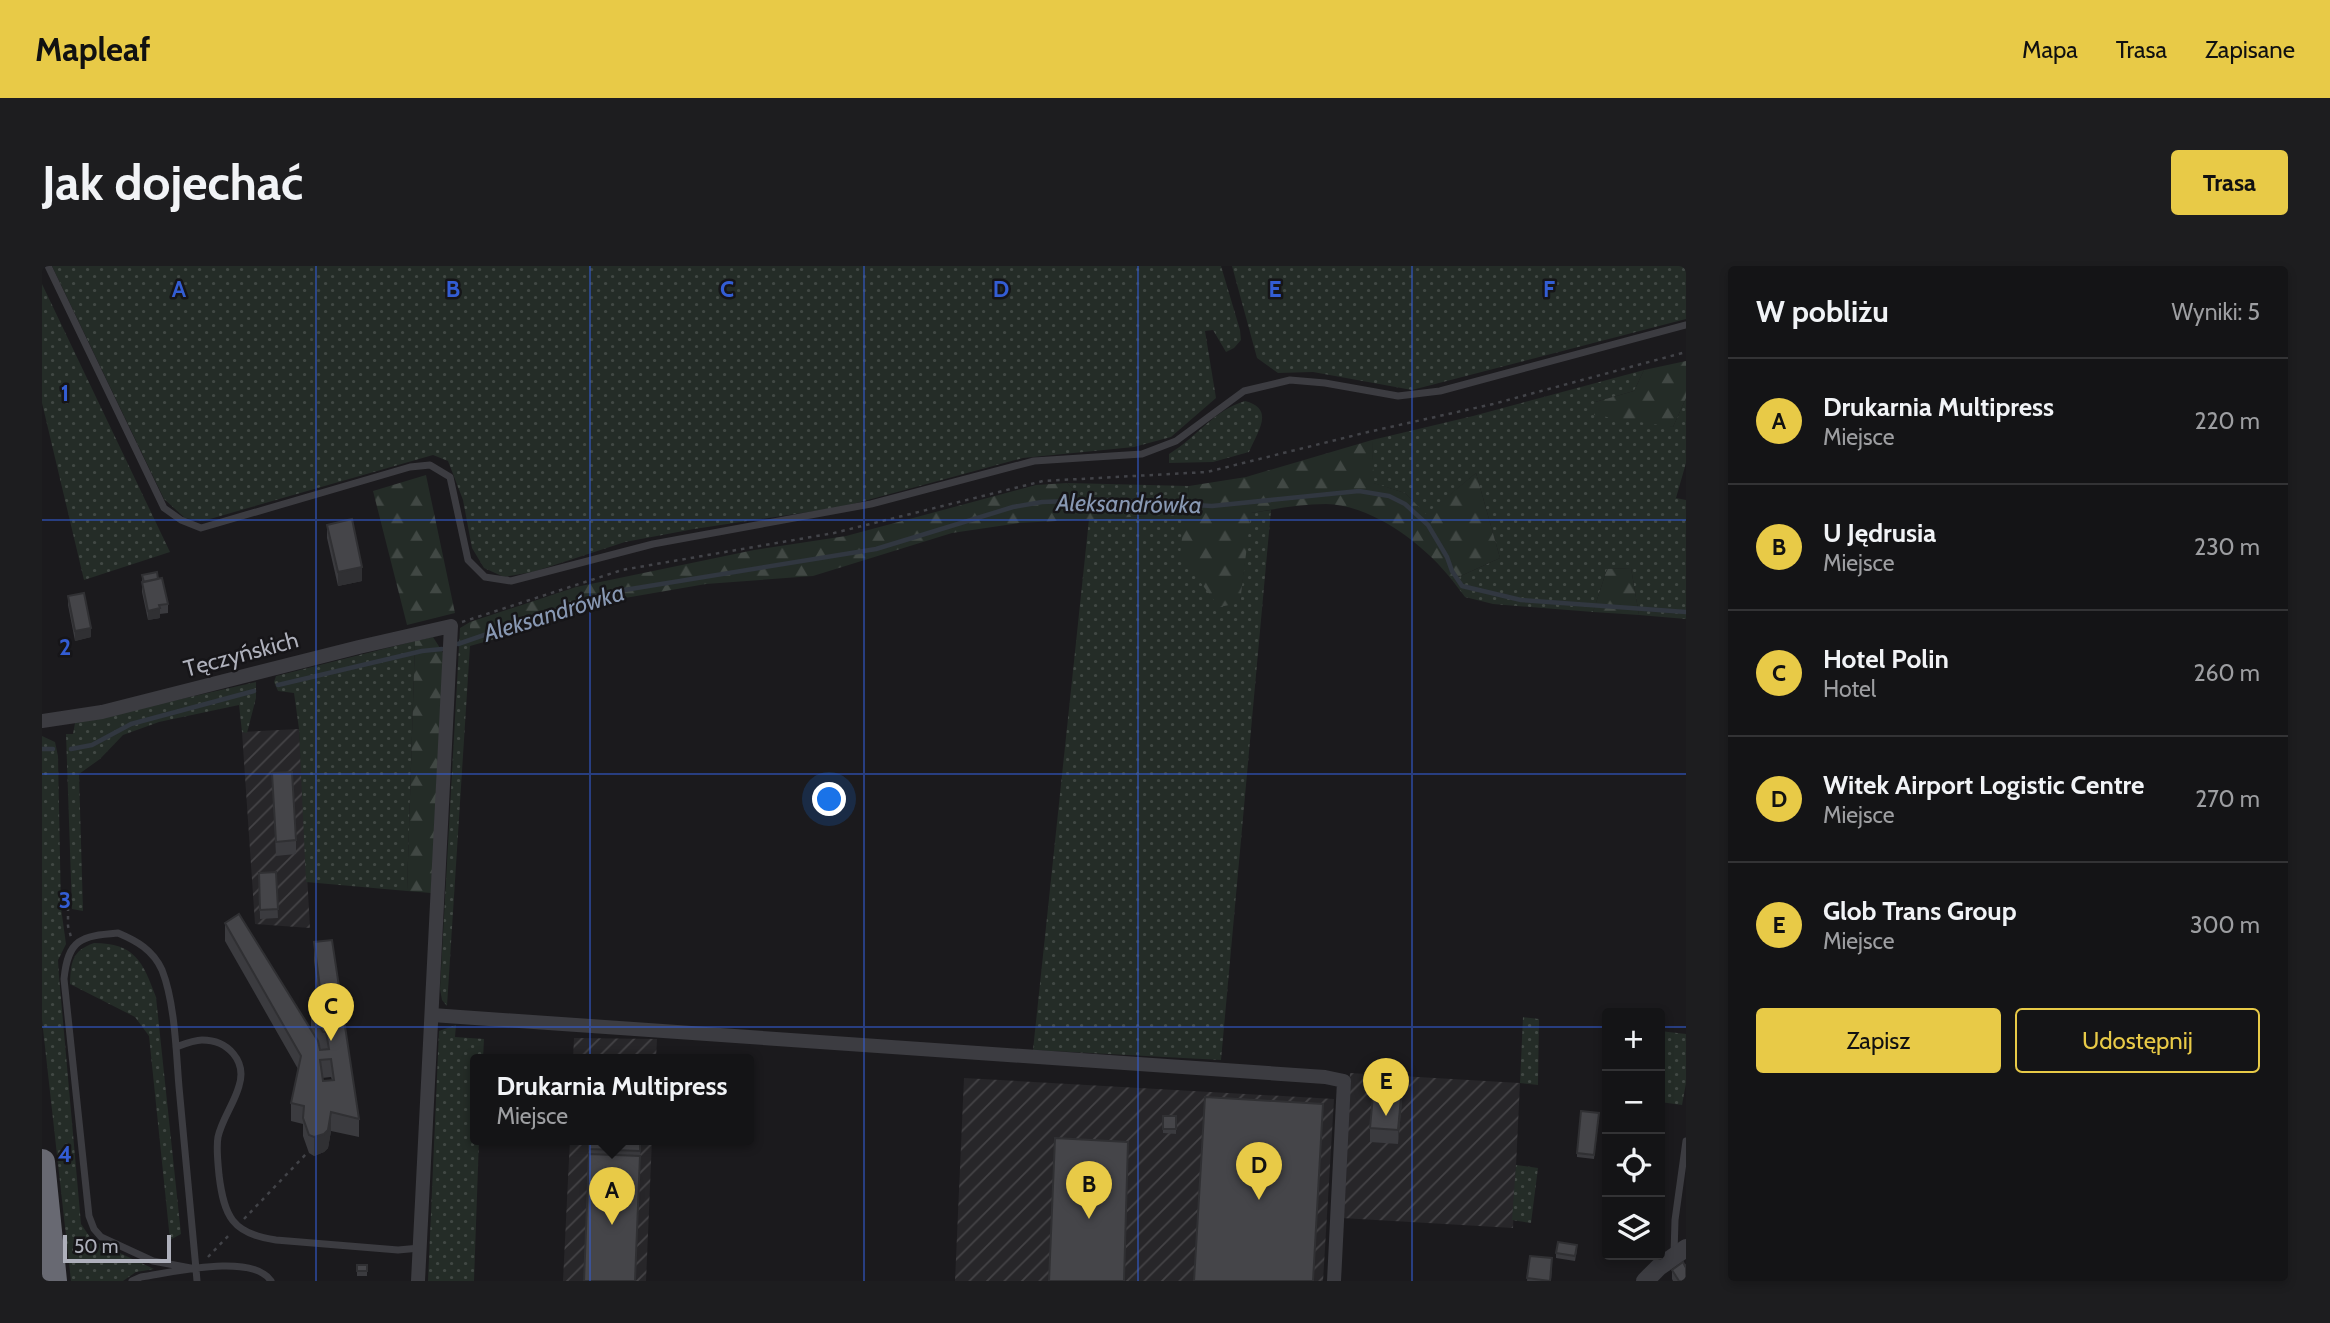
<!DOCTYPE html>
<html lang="pl">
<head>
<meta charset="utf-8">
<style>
  :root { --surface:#141416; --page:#1d1d1f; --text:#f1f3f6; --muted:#9d9ea1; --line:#333335; --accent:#e8ca47 }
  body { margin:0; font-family:Cabin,sans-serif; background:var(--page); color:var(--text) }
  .controls { position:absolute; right:21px; bottom:21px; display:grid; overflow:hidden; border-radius:7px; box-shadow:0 4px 10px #0003 }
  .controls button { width:63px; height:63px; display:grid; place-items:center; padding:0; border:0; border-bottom:2px solid var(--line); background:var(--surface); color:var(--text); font:35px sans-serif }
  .scale { position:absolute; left:21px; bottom:18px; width:108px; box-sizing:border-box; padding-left:7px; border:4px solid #aeb0bb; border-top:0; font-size:19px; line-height:24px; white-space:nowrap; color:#aeb0bb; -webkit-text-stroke:5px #161518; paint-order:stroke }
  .you { position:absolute; left:788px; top:534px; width:24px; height:24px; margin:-18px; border:5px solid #fff; border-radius:50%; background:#1a73e8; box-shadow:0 0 0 10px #1a73e833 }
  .badge { display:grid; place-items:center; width:46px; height:46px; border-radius:50%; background:var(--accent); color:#111; font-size:23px; font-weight:700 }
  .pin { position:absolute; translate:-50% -58px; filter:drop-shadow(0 2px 4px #0008) }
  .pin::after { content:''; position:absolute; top:37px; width:24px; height:21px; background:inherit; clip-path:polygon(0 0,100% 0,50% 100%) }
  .popup { position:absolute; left:428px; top:788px; width:284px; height:91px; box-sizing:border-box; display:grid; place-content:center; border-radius:7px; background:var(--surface); filter:drop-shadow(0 2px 5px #0005); font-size:23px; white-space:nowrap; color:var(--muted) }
  .popup b { font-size:26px; color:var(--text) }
  .popup::after { content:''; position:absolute; left:50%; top:100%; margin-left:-14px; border:14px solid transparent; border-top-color:var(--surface) }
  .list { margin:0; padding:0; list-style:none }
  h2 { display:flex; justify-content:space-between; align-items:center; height:91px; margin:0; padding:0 28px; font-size:30px }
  h2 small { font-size:23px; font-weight:400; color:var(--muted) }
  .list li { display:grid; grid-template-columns:46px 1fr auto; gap:21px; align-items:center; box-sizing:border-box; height:126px; padding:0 28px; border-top:2px solid var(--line) }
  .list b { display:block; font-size:26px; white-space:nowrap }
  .list p { margin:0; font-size:23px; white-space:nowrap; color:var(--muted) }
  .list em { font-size:23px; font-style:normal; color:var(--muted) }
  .actions { display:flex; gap:14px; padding:21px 28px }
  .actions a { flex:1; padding:16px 0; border:2px solid var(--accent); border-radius:7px; text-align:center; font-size:24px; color:var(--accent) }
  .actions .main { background:var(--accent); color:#111 }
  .icon { flex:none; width:38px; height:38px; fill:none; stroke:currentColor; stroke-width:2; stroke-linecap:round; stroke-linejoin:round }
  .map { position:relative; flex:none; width:1644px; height:1015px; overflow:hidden; border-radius:7px }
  header { display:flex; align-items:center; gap:42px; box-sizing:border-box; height:98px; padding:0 35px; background:var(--accent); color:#111 }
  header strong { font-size:33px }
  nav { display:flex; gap:38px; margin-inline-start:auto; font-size:24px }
  .intro { display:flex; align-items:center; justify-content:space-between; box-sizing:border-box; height:168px; padding:0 42px }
  h1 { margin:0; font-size:49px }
  .button { padding:18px 32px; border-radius:7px; background:var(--accent); color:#111; font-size:24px; font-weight:700 }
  main { display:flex; gap:42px; padding:0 42px }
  aside { flex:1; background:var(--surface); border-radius:7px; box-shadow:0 4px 10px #0003 }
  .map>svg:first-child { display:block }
  .industrial { fill:url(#industrial-furrows) }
  .grass { fill:url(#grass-dots) }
  .forest { fill:url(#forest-firs) }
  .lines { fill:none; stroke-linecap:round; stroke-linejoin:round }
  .stream { stroke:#313740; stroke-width:4.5 }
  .path { stroke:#424348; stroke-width:2.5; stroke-dasharray:3.5 5; stroke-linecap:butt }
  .service { stroke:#3c3c41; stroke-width:7 }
  .minor { stroke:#3c3c41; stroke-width:14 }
  .tertiary { stroke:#3c3c41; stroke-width:18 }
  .motorway { stroke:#686972; stroke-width:26 }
  .wall { fill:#3b3b3f; fill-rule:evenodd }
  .shaded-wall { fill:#303033 }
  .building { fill:#454549; stroke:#303033; stroke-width:2; fill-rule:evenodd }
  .grid { fill:none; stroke:#335dd4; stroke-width:2; stroke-opacity:0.55 }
  .labels { text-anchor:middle; stroke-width:5; stroke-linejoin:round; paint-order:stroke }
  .street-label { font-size:23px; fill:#aeb0bb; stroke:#161518 }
  .water-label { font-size:24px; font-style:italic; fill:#8898b3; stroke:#161518 }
  .grid-label { font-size:23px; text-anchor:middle; font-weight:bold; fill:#335dd4; stroke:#161518; stroke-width:5; stroke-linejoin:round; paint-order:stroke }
</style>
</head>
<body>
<header>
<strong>Mapleaf</strong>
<nav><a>Mapa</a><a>Trasa</a><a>Zapisane</a></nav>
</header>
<div class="intro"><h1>Jak dojechać</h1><a class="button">Trasa</a></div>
<main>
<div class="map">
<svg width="1644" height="1015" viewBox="0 0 1644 1015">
  <defs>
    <pattern id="industrial-furrows" width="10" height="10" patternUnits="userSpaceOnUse" patternTransform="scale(1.75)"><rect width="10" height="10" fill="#272629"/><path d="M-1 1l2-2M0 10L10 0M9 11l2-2" fill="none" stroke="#444346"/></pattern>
    <pattern id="grass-dots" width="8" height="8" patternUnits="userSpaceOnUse" patternTransform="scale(1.75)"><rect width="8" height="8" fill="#242c27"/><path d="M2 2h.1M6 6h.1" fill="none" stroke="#414844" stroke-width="1.8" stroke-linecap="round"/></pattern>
    <pattern id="forest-firs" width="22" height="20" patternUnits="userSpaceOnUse" patternTransform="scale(1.75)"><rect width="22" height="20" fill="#242c27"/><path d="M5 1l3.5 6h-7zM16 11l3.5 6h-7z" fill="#414844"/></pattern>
  </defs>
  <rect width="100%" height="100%" fill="#1b1a1d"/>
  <!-- industrial -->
  <path class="industrial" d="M257,463L268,662L213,658L200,466Z
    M532,772L615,773L614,793H531Z
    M1308,807L1478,817L1471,962L1300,952Z
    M922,812L1292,833L1281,1015H913Z
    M528,873H610L604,1015H521Z"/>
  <!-- grass -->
  <path class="grass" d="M10,0H1179L1198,64L1199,74L1192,82L1184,86L1171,64L1163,65L1174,132L1129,171L1092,181L981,192L800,241L652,263L583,276L491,306L462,311L442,302L430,282L421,234L406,195L391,189L161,255L143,252L122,233Z
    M1190,0H1644V53L1370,124L1271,106L1236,107L1215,92Z
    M0,18L128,286L42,314L0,137Z
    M1602,104L1592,125L1553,136L1631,161L1644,132V197L1634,232L1644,234V353L1597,349L1589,302L1565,303L1551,346L1451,338L1423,331L1410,314L1458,292L1434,207L1384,249L1363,227L1331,217L1330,174L1431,150Z
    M1203,135C1234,143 1215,166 1207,186L1171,196L1127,197V188C1154,172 1172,144 1203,135Z
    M1025,217L1147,220L1145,234L1039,231Z
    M1229,244L1179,794L991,784L1047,253L1143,248L1198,336L1208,247Z
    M428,356V380L405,740L400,734L398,723L418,362Z
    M373,375L365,625L264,616L257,463L252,427L236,425L232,416L234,410Z
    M214,416V432L205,467L200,466L197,439L117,456L81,469L58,493L37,508L41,645L30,643L24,468H31L33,457Z
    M0,470L13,476L16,490L19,642L24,678L16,694L17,710L39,958L50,974L112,1003L94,1006L81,1015H29L0,754Z
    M52,677C93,677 101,696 114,731L139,968L128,974L107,770L93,751L28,718C29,697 29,685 52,677Z
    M1481,751L1497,753L1496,819L1478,817Z
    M414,759L413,771L442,773L441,793H434V873H437L432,1015H386L397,765Z
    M1618,765L1644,768V817L1640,839L1618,836Z
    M1474,899L1496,902L1489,957L1470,954Z"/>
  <!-- forest -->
  <path class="forest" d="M1644,95V132L1631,161L1552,149L1553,136L1592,125L1602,104Z
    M1330,174L1332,217L1363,227L1384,248L1434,207L1458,292L1410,314C1382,278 1330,239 1284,238C1259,238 1233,243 1209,247L1198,337L1177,341L1138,289L1143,248L977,257L910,267L771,310L664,318L583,332L492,362L428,380V356L534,321L712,284L804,270L994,219L1025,217L1039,231L1145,234L1147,220L1204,211Z
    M384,209L413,347L365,359L331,225Z
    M1589,302L1597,349L1551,346L1565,303Z
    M391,371L403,390L389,627L365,625L373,375Z"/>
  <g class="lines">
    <!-- stream -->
    <path class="stream" d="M416,378L564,327L834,283L971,241L1000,236L1058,234L1170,240L1317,225L1347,230L1363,238L1386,259L1405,291L1410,305L1420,320L1479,334L1644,346
      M236,419L380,385L400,383
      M0,483H11
      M29,483L50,479L89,458L212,425"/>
    <!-- path -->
    <path class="path" d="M420,356L580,304L792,267L1001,215L1165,206L1326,166L1451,138L1644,86
      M26,633V660L29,671
      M202,953L265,887
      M166,991L188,968"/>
    <!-- service -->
    <path class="service" d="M6,0L122,242L139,254L159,262L368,201L388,199L408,211L426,294L443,311L469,315L611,278L829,238L992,195L1100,188L1134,175L1202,125L1248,114L1283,117L1356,130L1398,125L1644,59
      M76,667C95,675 111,684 120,704C133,737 134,785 137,821C143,882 148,942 154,1003L111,995L59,971L52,963L47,950L22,713C26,673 39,670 76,667Z
      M134,781C142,778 152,774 160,774C186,774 205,795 197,820C192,838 180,853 176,871C174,882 176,897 177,909C182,950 190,968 234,974L356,984L378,982
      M1632,988L1633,954L1644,875
      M154,1003L155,1015
      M90,1015L99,1011C128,1007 210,986 229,1015"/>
    <!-- minor -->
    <path class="minor" d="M0,455L60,446L317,381L409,360L376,1015
      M390,749L1283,811L1302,815L1292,1015"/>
    <!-- tertiary -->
    <path class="tertiary" d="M1603,1015L1617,1001L1644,982"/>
    <!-- motorway -->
    <path class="motorway" d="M0,896L12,1015"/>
  </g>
  <!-- wall -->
  <path class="wall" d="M285,259L320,315L296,320L285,272Z
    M100,309L116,313L126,338V347L118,348V352L106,354L100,326Z
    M26,330L49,371L33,375L26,339Z
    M230,507L254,574V588L234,590Z
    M234,606L236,652L218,653L217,607Z
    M183,657L269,765V747L276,727L272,695V676L317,853V871L289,865L286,882L282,886L272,890L267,887L261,870V858L249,855V837L256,803L183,675ZM289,811L290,814L281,815L280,812Z
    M1361,824L1356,878L1328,876V862Z
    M1121,850H1134V868L1121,867Z
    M1557,851L1552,893L1535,891V887Z
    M547,873H599L593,1015H542Z
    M1535,984L1533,995L1514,992V987Z
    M1488,990L1510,1001L1509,1015H1485Z
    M315,999H325V1010H315Z
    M1643,1000L1644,1015H1631L1630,1013V1004Z"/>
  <!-- shaded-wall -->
  <path class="shaded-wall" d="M320,301V315L296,320V306Z
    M118,342V352L106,354V345Z
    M49,362V371L33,375V365Z
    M1361,810V824L1356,878V864Z
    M289,846V865L286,882L282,886L272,890V871Z"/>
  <!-- building -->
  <path class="building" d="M310,253L320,301L296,306L285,259Z
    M115,306L116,313L102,316L100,309Z
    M120,312L126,338L117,339L118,342L106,345L100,316Z
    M42,327L49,362L33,365L26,330Z
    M250,506L254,574L234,576L230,507Z
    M234,606L236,643L218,644L217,607Z
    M197,648L276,775L278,784L287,783L284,766H281L269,747L278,722L272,676L290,674L317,853L289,846L286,864L282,868L272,871L267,869L261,852L262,840L249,837L259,790L183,657ZM289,793L292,814L281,815L278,794Z
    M1333,807L1361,810L1356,864L1328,862Z
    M1163,831L1281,838L1271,1015H1152Z
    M1539,845L1557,847L1552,889L1535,887Z
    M1121,850H1134V863H1121Z
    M1013,872L1086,876L1082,1015H1007Z
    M547,873H598V885L547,883Z
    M547,888L598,890L593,1015H542Z
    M1516,976L1535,979L1533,990L1514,987Z
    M1488,990L1510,992L1508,1015L1485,1012Z
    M1641,996L1643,1000L1644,999V1015H1637L1630,1004Z
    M315,999H325V1005H315Z"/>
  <!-- grid -->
  <path class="grid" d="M274,0V1015M548,0V1015M822,0V1015M1096,0V1015M1370,0V1015M0,254H1644M0,508H1644M0,761H1565M1618,761H1644"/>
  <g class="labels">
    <!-- street labels -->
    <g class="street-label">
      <text transform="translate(199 388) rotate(-15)" y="8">Tęczyńskich</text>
    </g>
    <!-- water labels -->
    <g class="water-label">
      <text transform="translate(1087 238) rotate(1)" y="8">Aleksandrówka</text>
      <text transform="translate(512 347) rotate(-17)" y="8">Aleksandrówka</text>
    </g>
  </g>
  <g class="grid-label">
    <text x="137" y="31">A</text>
    <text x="411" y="31">B</text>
    <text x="685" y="31">C</text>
    <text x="959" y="31">D</text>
    <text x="1233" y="31">E</text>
    <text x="1507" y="31">F</text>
    <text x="23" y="135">1</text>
    <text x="23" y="389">2</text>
    <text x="23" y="642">3</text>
    <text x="23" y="896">4</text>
  </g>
</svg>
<div class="controls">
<button>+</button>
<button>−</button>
<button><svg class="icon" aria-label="locate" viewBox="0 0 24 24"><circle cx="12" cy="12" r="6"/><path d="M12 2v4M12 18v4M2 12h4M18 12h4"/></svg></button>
<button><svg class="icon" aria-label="layers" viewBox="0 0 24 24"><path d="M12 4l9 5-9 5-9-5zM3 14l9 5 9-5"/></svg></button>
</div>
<div class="scale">50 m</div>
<div class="you"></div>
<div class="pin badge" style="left:570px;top:959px">A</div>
<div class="popup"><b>Drukarnia Multipress</b>Miejsce</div>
<div class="pin badge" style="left:1047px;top:953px">B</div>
<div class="pin badge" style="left:289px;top:775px">C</div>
<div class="pin badge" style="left:1217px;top:934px">D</div>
<div class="pin badge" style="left:1344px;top:850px">E</div>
</div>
<aside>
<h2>W pobliżu<small>Wyniki: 5</small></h2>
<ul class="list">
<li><span class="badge">A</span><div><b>Drukarnia Multipress</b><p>Miejsce</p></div><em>220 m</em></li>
<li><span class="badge">B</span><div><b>U Jędrusia</b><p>Miejsce</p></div><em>230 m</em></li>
<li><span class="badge">C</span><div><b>Hotel Polin</b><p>Hotel</p></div><em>260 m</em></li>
<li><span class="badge">D</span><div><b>Witek Airport Logistic Centre</b><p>Miejsce</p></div><em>270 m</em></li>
<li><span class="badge">E</span><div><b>Glob Trans Group</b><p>Miejsce</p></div><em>300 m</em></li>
</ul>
<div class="actions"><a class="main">Zapisz</a><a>Udostępnij</a></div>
</aside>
</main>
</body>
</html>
